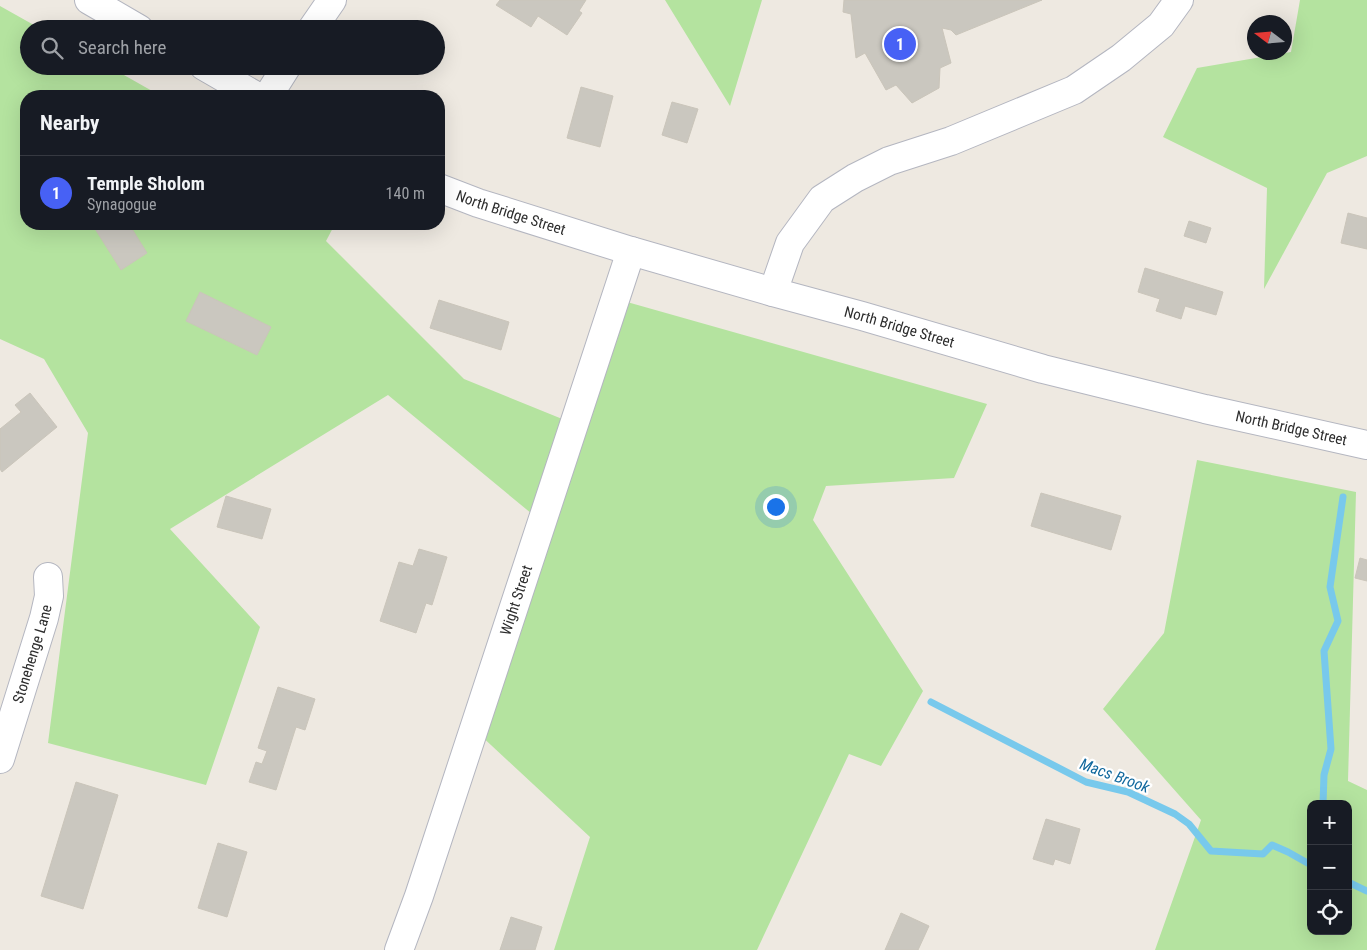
<!DOCTYPE html>
<html lang="en">
<head>
<meta charset="utf-8">
<style>
  :root { --surface:#171b24; --page:#20242c; --text:#f1f3f6; --muted:#9ea1a6; --line:#363941; --accent:#4761f5 }
  body { margin:0; font-family:"Roboto Condensed",sans-serif; background:var(--page); color:var(--text) }
  .controls { position:absolute; right:15px; bottom:15px; display:grid; overflow:hidden; border-radius:10px; box-shadow:0 5px 20px #0002 }
  .controls button { width:45px; height:45px; display:grid; place-items:center; padding:0; border:0; border-bottom:1px solid var(--line); background:var(--surface); color:var(--text); font:25px sans-serif }
  .compass { position:absolute; left:1247px; top:15px; width:45px; height:45px; border-radius:50%; background:var(--surface); box-shadow:0 5px 20px #0002; rotate:286deg }
  .you { position:absolute; left:775px; top:506px; width:18px; height:18px; margin:-12px; border:4px solid #fff; border-radius:50%; background:#1a73e8; box-shadow:0 0 0 8px #1a73e833 }
  .badge { display:grid; place-items:center; width:32px; height:32px; border-radius:50%; background:var(--accent); color:#fff; font-size:16px; font-weight:700 }
  .pin { position:absolute; translate:-50% -50%; border:2px solid #fff; box-shadow:0 1px 5px #0006 }
  .list { margin:0; padding:0; list-style:none }
  h2 { display:flex; justify-content:space-between; align-items:center; height:65px; margin:0; padding:0 20px; font-size:21px }
  h2 small { font-size:16px; font-weight:400; color:var(--muted) }
  .list li { display:grid; grid-template-columns:32px 1fr auto; gap:15px; align-items:center; box-sizing:border-box; height:75px; padding:0 20px; border-top:1px solid var(--line) }
  .list b { display:block; font-size:19px; white-space:nowrap }
  .list p { margin:0; font-size:16px; white-space:nowrap; color:var(--muted) }
  .list em { font-size:16px; font-style:normal; color:var(--muted) }
  .icon { flex:none; width:28px; height:28px; fill:none; stroke:currentColor; stroke-width:2; stroke-linecap:round; stroke-linejoin:round }
  .map { position:relative; flex:none; width:1367px; height:950px; overflow:hidden }
  .search { position:absolute; background:var(--surface); box-shadow:0 5px 20px #0002; left:20px; top:20px; width:425px; height:55px; display:flex; align-items:center; gap:12px; box-sizing:border-box; padding:0 18px; border-radius:28px; color:var(--muted); font-size:19px }
  .panel { position:absolute; background:var(--surface); box-shadow:0 5px 20px #0002; left:20px; top:90px; width:425px; height:140px; border-radius:20px }
  .map>svg:first-child { display:block }
  .green { fill:#b4e39f; fill-rule:evenodd }
  .lines { fill:none; stroke-linecap:round; stroke-linejoin:round }
  .stream { stroke:#78c9ec; stroke-width:7 }
  .building { fill:#cac7bf; stroke:#cac5ba }
  .minor-casing { stroke:#b4b6c0; stroke-width:30 }
  .minor { stroke:#fff; stroke-width:28 }
  .labels { text-anchor:middle; stroke-width:4.5; stroke-linejoin:round; paint-order:stroke }
  .street-label { font-size:15px; fill:#2d2d2d; stroke:#fff }
  .water-label { font-size:16px; font-style:italic; fill:#11689d; stroke:#fff }
</style>
</head>
<body>
<div class="map">
<svg width="1367" height="950" viewBox="0 0 1367 950">
  <rect width="100%" height="100%" fill="#eee9e1"/>
  <!-- green -->
  <path class="green" d="M665,0H762L730,106Z
    M1300,0H1367V156L1327,173L1264,289L1267,188L1163,137L1197,68L1291,52Z
    M0,6L41,29H29V66H108L161,96H26V224H335L326,241L464,379L582,427L620,300L987,404L954,478L826,486L813,520L923,691L881,766L849,754L757,950H554L590,837L477,732L549,528L388,395L170,529L260,627L206,785L48,743L88,433L44,359L0,339Z
    M1197,460L1356,492L1348,781L1367,790V950H1155L1201,820L1103,709L1164,633ZM1311,804H1348V931H1311Z"/>
  <g class="lines">
    <!-- stream -->
    <path class="stream" d="M931,702L1086,782L1128,792L1175,814L1189,824L1211,851L1263,854L1272,845L1288,852L1311,865
      M1323,804L1324,775L1331,749L1324,651L1338,621L1330,587L1343,497
      M1348,882L1367,891"/>
  </g>
  <!-- building -->
  <path class="building" d="M500,0H586L579,11L582,13L567,35L538,16L531,27L496,5Z
    M844,0H1042L956,35L951,30L942,28L951,63L940,68L939,88L912,103L896,85L886,90L865,53L856,58L851,14L843,12Z
    M581,87L613,96L600,147L567,138Z
    M672,102L698,109L687,143L662,135Z
    M1348,213L1367,218V249L1341,243Z
    M1189,221L1211,228L1206,243L1184,236Z
    M92,224H129L147,253L121,270Z
    M1145,268L1223,292L1216,315L1185,306L1181,319L1156,311L1160,299L1138,292Z
    M200,292L271,327L257,355L186,321Z
    M439,300L509,322L501,350L430,328Z
    M30,393L57,427L2,472L0,469V429L21,412L15,405Z
    M1041,493L1121,516L1111,550L1031,526Z
    M226,496L271,509L262,539L217,527Z
    M419,549L447,557L432,605L426,603L416,633L380,621L399,562L413,566Z
    M1360,558L1367,560V581L1355,578Z
    M278,687L315,699L305,730L296,727L276,790L249,782L256,762L262,764L267,751L258,748Z
    M76,782L118,795L83,909L41,896Z
    M1046,819L1080,829L1070,864L1055,859L1053,865L1033,859Z
    M218,843L247,852L227,917L198,908Z
    M901,913L929,926L918,950H885Z
    M511,917L542,927L535,950H500Z"/>
  <g class="lines">
    <!-- minor casing -->
    <g class="minor-casing">
      <g id="minor">
        <path d="M89,0L139,29"/>
        <path d="M312,29L332,0"/>
        <path d="M204,66L256,96"/>
        <path d="M268,96L287,66"/>
        <path id="s1" d="M439,188L478,203L631,251L773,292L862,316L1043,369L1205,409L1367,445"/>
        <path d="M773,292L790,243L822,199L855,178L889,161L951,141L1074,90L1121,58L1161,25L1179,0"/>
        <path id="s2" d="M0,759L44,618L49,596L48,577"/>
        <path id="s3" d="M399,950L419,896L631,251"/>
      </g>
    </g>
    <!-- minor -->
    <use href="#minor" class="minor"/>
  </g>
  <g class="labels">
    <!-- street labels -->
    <g class="street-label">
      <text dy="5" stroke="none"><textPath href="#s1" startOffset="76">North Bridge Street</textPath></text>
      <text dy="5" stroke="none"><textPath href="#s1" startOffset="481">North Bridge Street</textPath></text>
      <text dy="5" stroke="none"><textPath href="#s1" startOffset="886">North Bridge Street</textPath></text>
      <text dy="5" stroke="none"><textPath href="#s3" startOffset="369">Wight Street</textPath></text>
      <text dy="5" stroke="none"><textPath href="#s2" startOffset="110">Stonehenge Lane</textPath></text>
    </g>
    <!-- water labels -->
    <g class="water-label">
      <text transform="translate(1115 775) rotate(20)" y="6">Macs Brook</text>
    </g>
  </g>
</svg>
<div class="controls">
<button>+</button>
<button>−</button>
<button><svg class="icon" aria-label="locate" viewBox="0 0 24 24"><circle cx="12" cy="12" r="6"/><path d="M12 2v4M12 18v4M2 12h4M18 12h4"/></svg></button>
</div>
<svg class="compass" viewBox="-18 -18 36 36"><path d="M0-13l5 13h-10z" fill="#e53935"/><path d="M0 13l5-13h-10z" fill="#9ea1a6"/></svg>
<div class="you"></div>
<div class="pin badge" style="left:900px;top:44px">1</div>
<div class="search"><svg class="icon" aria-label="search" viewBox="0 0 24 24"><circle cx="10" cy="10" r="6"/><path d="M15 15l6 6"/></svg>Search here</div>
<section class="panel">
<h2>Nearby<small></small></h2>
<ul class="list">
<li><span class="badge">1</span><div><b>Temple Sholom</b><p>Synagogue</p></div><em>140 m</em></li>
</ul>
</section>
</div>
</body>
</html>
